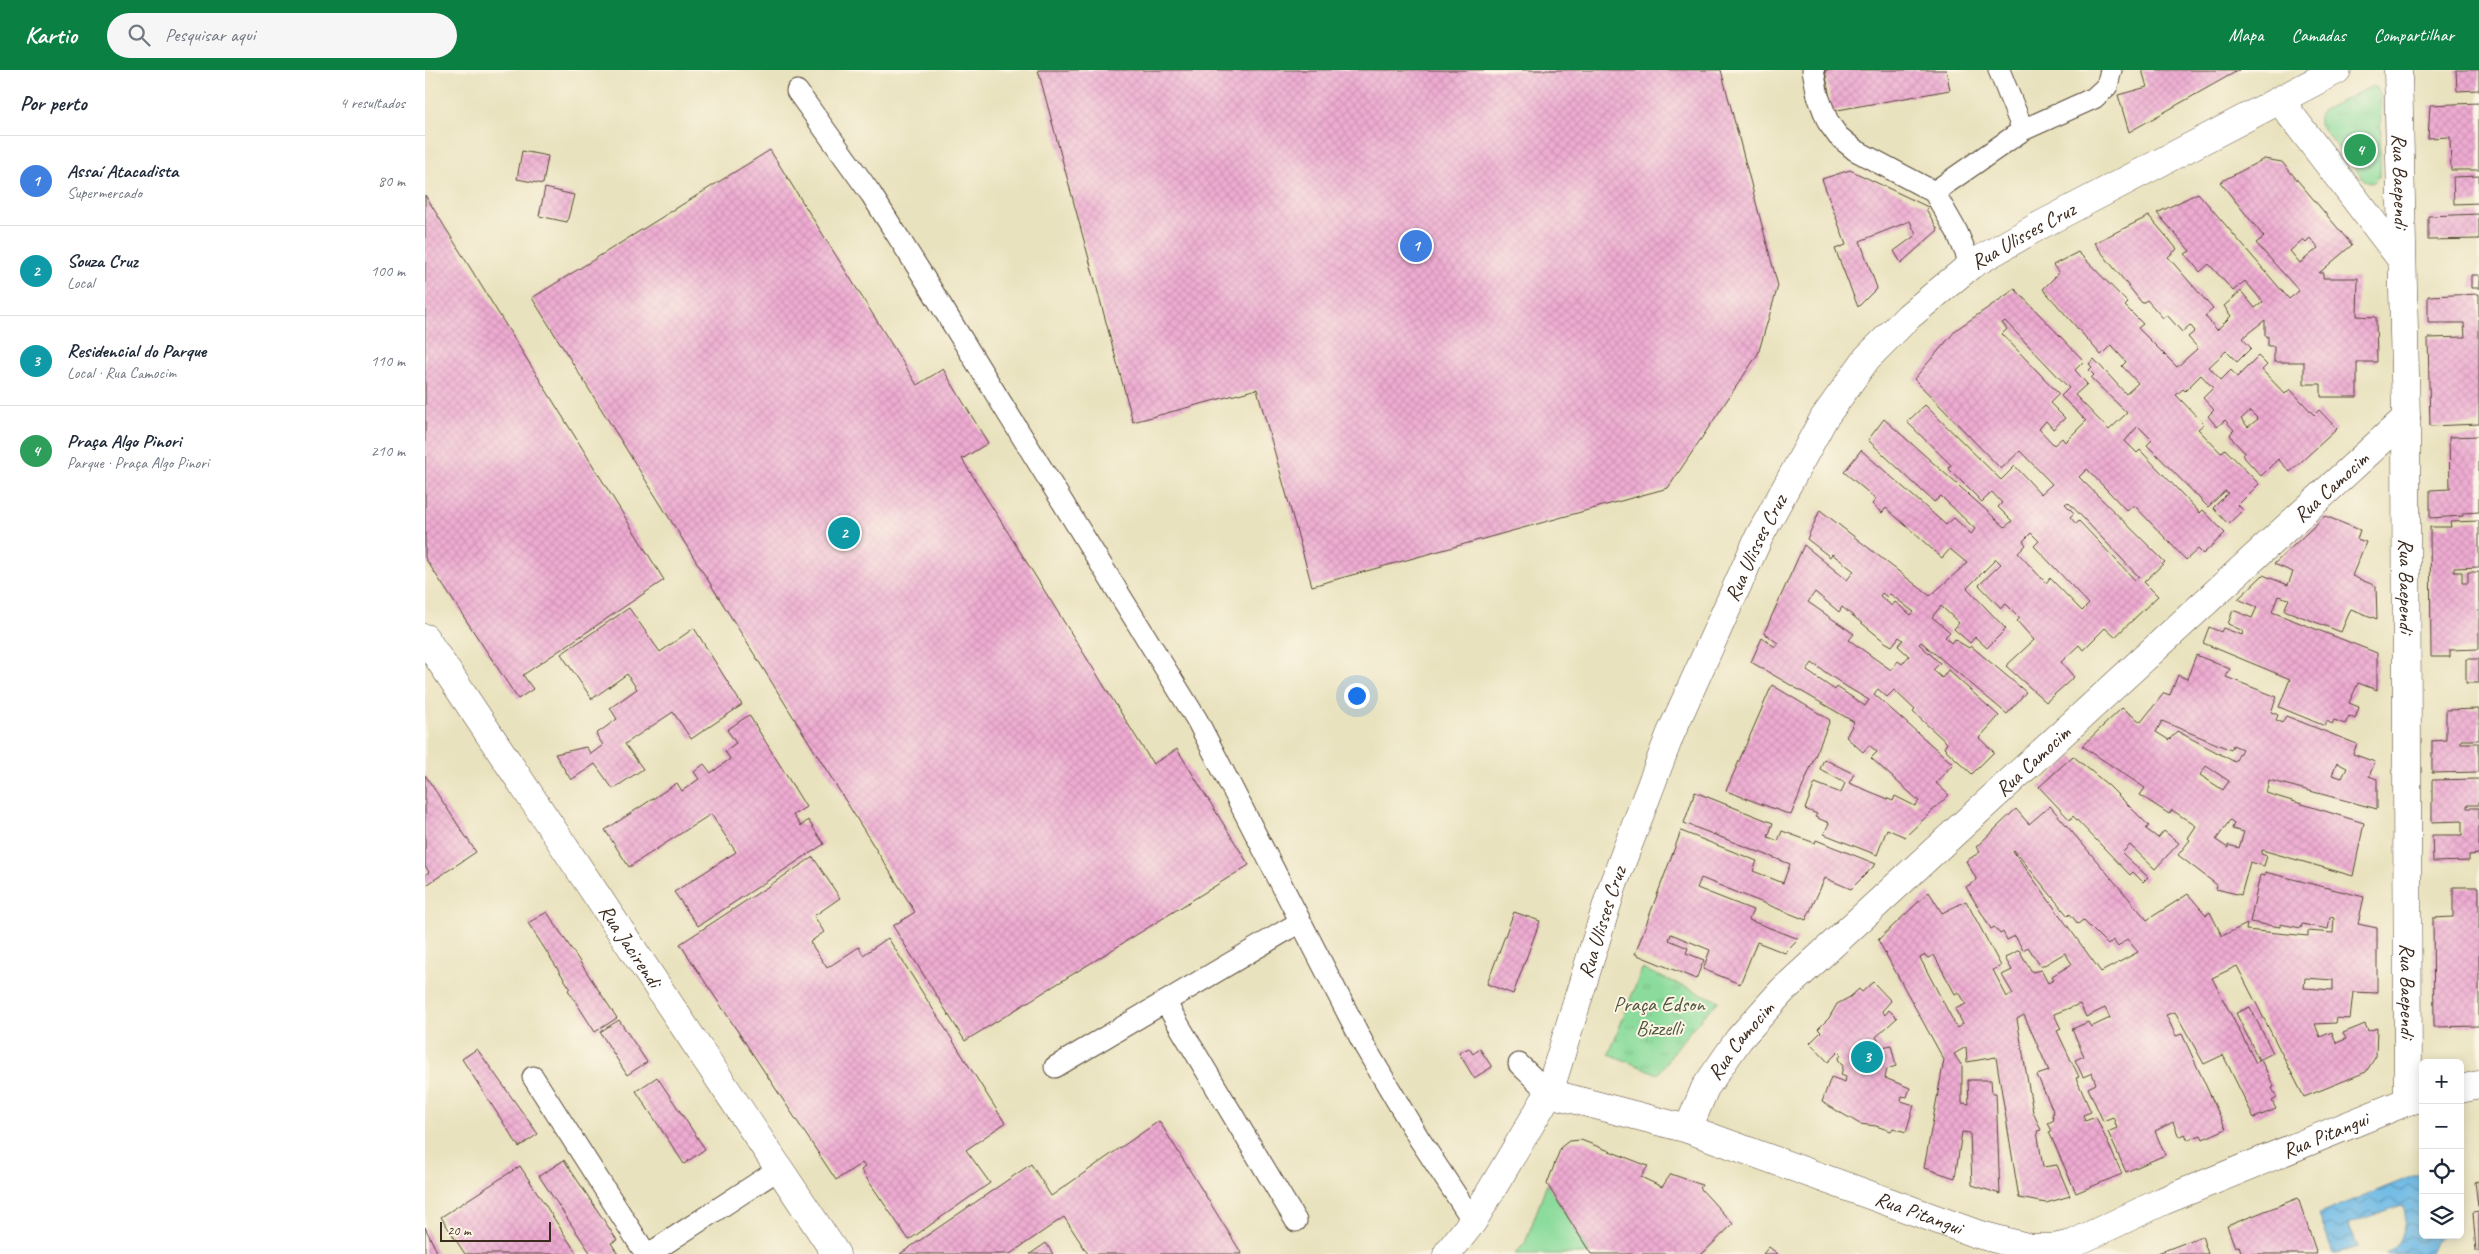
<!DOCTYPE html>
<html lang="pt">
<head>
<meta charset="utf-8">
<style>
  :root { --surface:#fff; --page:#f6f6f7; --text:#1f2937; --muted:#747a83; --line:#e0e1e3; --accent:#0b8043 }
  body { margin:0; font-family:Caveat,sans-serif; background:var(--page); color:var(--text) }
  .controls { position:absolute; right:15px; bottom:15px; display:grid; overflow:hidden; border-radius:8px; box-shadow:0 2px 12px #0003 }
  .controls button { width:45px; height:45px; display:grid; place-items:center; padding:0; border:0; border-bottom:1px solid var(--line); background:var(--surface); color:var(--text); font:25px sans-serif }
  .scale { position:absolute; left:15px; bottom:12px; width:111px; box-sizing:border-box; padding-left:5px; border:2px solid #3b2a1e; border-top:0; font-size:14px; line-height:18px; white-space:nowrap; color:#3b2a1e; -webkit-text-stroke:4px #fcf5e5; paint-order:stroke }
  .you { position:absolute; left:931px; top:625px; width:18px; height:18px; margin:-12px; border:4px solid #fff; border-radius:50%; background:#1a73e8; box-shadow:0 0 0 8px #1a73e833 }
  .badge { display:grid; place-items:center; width:32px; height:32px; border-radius:50%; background:var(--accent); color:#fff; font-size:16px; font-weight:700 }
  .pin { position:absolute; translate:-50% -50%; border:2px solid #fff; box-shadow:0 1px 5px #0006 }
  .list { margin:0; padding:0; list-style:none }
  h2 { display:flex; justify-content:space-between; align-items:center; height:65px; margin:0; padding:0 20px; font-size:21px }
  h2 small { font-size:16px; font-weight:400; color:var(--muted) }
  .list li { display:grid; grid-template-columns:32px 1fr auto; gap:15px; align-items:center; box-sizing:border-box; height:90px; padding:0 20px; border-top:1px solid var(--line) }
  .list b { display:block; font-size:19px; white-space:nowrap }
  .list p { margin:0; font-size:16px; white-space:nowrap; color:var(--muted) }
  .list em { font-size:16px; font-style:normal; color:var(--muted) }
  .icon { flex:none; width:28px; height:28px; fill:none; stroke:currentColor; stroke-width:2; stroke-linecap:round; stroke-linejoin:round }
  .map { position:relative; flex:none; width:2054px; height:1184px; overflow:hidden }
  header { display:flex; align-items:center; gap:30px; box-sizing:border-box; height:70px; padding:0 25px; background:var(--accent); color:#fff }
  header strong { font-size:24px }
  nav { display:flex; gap:28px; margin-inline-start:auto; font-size:18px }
  .search { width:350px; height:45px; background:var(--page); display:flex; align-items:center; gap:12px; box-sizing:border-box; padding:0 18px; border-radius:28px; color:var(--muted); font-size:19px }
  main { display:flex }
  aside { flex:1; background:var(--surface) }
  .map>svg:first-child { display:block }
  .park { fill:url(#park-tufts); stroke:#63835d }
  .garden { fill:#8bdc9c; stroke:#63835d }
  .water { fill:url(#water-waves); stroke:#547282 }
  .building { fill:url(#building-cross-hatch); fill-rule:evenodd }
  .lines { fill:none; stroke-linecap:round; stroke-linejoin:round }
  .lane-casing { stroke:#554636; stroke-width:23 }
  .street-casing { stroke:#554636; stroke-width:29 }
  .secondary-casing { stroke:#554636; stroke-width:29 }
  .lane { stroke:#fff; stroke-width:21 }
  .street { stroke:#fff; stroke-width:28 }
  .secondary { stroke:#fff; stroke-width:28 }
  .labels { text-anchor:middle; stroke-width:4; stroke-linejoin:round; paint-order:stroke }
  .street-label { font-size:21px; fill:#3b2a1e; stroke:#fcf5e5 }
  .park-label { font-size:21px; fill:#4f563e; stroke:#fcf5e5 }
</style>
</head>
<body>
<header>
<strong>Kartio</strong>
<div class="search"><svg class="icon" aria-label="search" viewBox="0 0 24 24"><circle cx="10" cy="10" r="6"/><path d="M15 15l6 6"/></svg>Pesquisar aqui</div>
<nav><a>Mapa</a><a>Camadas</a><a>Compartilhar</a></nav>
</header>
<main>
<aside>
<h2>Por perto<small>4 resultados</small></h2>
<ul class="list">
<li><span class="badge" style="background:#3f7fe0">1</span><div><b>Assaí Atacadista</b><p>Supermercado</p></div><em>80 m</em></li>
<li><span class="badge" style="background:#0f9aa8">2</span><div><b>Souza Cruz</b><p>Local</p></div><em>100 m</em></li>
<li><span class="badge" style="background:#0f9aa8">3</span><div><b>Residencial do Parque</b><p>Local · Rua Camocim</p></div><em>110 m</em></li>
<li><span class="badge" style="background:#2e9e5b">4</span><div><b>Praça Algo Pinori</b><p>Parque · Praça Algo Pinori</p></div><em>210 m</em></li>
</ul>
</aside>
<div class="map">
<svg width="2054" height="1184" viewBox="0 0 2054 1184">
  <defs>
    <pattern id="park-tufts" width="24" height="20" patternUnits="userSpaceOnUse" patternTransform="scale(1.25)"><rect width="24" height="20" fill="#8bdc9c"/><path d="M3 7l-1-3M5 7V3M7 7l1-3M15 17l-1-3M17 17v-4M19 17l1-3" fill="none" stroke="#79bd86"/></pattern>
    <pattern id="water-waves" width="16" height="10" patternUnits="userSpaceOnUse" patternTransform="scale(1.25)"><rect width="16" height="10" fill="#6dbae6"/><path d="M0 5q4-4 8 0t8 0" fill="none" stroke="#5b97ba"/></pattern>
    <pattern id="building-cross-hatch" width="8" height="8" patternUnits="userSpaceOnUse" patternTransform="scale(1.25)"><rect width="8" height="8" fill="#eeabd2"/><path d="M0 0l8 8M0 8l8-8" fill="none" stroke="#cd93b4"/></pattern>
  </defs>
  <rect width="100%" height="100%" fill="#fcf5e5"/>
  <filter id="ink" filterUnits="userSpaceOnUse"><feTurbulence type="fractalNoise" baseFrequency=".02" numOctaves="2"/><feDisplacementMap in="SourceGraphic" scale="10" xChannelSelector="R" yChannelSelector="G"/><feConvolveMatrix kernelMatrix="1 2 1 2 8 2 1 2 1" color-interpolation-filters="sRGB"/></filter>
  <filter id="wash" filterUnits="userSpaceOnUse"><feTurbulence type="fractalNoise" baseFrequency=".0096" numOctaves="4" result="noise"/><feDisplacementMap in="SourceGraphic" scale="20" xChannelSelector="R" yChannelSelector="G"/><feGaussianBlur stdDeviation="1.12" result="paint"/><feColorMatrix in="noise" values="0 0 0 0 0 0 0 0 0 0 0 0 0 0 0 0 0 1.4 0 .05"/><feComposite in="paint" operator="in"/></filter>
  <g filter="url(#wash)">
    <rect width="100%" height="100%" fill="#e9e2be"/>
    <!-- park -->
    <path class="park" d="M1947,16L1952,18L1956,27L1955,106L1948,113L1939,110L1894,54V46L1898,40Z
      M1217,899L1294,931C1270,952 1252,977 1233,1004L1184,984Z"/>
    <!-- garden -->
    <path class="garden" d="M1122,1114L1165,1184H1090L1100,1173Z"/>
    <!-- water -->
    <path class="water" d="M1998,1102V1165L2017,1166L2010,1172L2004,1184H1960C1963,1181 1970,1178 1972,1174C1978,1165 1984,1144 1977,1135L1923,1154L1933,1177L1908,1184L1894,1144Z"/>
    <g id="blocks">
      <!-- building -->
      <path class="building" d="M613,0H1296L1353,216L1333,284L1243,418L887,516L832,319L708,352Z
        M1400,0H1521L1525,20L1407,41Z
        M1717,0H1814L1704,62L1693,25L1722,17Z
        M2031,0H2054V20L2032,21Z
        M2054,33V100H2026L2025,67L2003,68L2005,35Z
        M345,80L492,315L518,299L563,373L537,389L728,694L752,679L824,795L540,971L468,856L490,842L107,228Z
        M97,81L123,86L118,114L92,109Z
        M1839,89L1857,92L1927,175L1894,203H1898V208H1933L1932,246L1951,247L1952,292H1932V327H1896V314H1879V292H1849V276H1843V266H1840V250L1817,268L1826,278L1812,292L1801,281L1784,297L1796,310L1806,300L1812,307L1833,286L1842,295L1837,300L1860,324L1865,319L1889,345L1894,340L1912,359L1865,402L1853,389L1836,406L1817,385L1820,383L1808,370L1805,364L1809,360L1800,350L1792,357L1783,346L1789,340L1778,328L1788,318L1776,305L1760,321L1758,319L1751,325L1779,354L1773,359L1796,383L1800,379L1834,414L1813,435L1818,440L1803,454L1788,438L1803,423L1800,421L1783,437L1722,375L1727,370L1713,356L1700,371L1712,383L1715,380L1775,443L1778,440L1800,463L1778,484L1773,479L1761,490L1709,435L1702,441L1662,399L1654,407L1740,492L1719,512L1733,526L1690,567L1680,558L1658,580L1654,575L1636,592L1649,607L1621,632L1581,596L1609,570L1592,551L1595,548L1581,534L1576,538L1554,515L1576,494L1571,489L1542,518L1581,559L1562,578L1550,567L1545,573L1529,559L1534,553L1516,536L1507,547L1525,562L1520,567L1526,573L1529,569L1544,578L1546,576L1601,622L1582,644L1496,572L1494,574L1515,593L1508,600L1517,608L1523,600L1574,646L1554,668L1569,682L1547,704L1519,678L1522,673L1488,642L1490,640L1469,620L1462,627L1453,619L1449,624L1528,694L1511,713L1524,725L1480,767L1462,759L1452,785L1399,764L1404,753L1390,747L1392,744L1380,739L1390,713L1416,723L1420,713L1395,699L1399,689L1429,704L1424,713L1468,731L1470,726L1490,736L1494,731L1446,688L1452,682L1444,675L1438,682L1421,667L1429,652L1326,592L1337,568L1350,577L1353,573L1339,563L1379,475L1422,510L1429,501L1407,484L1405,487L1382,469L1395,440L1505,526L1542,493L1525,479L1517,488L1461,438L1457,443L1447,434L1451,429L1419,402L1436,380L1521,455L1529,448L1546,464L1550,459L1516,426L1509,432L1443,370L1459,349L1580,457L1587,451L1573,437L1577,433L1567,422L1557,432L1524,399L1526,395L1482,352L1500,335L1576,410L1590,396L1616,424L1627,414L1595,381L1576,399L1489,309L1532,259L1590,219L1659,291L1650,300L1662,314L1650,325L1684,360L1702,343L1666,308L1669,305L1664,300L1667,297L1664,294L1669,289L1701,324L1713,313L1697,296L1701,292L1686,275L1676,285L1618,219L1634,203L1628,195L1653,182L1703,233L1700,236L1718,254L1713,258L1752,297L1773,278L1763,267L1770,261L1765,255L1757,262L1742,245L1738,248L1722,230L1717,233L1669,173L1724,146L1752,179L1743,187L1788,239L1780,246L1792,260L1806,246L1799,236L1816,221L1830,238L1838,232L1820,211L1808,221L1784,194L1775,202L1760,184L1765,181L1732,143L1773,123L1864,229L1874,221L1831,173L1839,167L1795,112ZM1885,168L1893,178L1875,193L1865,181L1878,169L1881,172ZM1580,251L1644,318L1636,326L1661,351L1640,372L1637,368L1629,375L1614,359L1621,351L1628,359L1640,348L1625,333L1634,324L1577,264L1582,259L1577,253ZM1825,341L1833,349L1823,357L1816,349ZM1643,432L1714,507L1710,510L1654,451L1651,454L1645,447L1649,443L1640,434ZM1606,463L1614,471L1609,476L1664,534L1657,541L1625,508L1621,513L1593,483L1601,475L1598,471ZM1390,522L1414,542L1417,537L1460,572L1467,576L1474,567L1478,570L1473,576L1484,586L1477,594L1473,591L1466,600L1424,570L1429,564L1383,532ZM1457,523L1462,527L1465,524L1489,542L1486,545L1470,532L1467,536L1455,526ZM1387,593L1422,617L1444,630L1440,636L1412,617L1410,620L1382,601Z
        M1425,100L1503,137L1501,139L1513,160L1476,193L1469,181L1491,165L1485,151L1435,171L1452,218L1433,237L1410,179L1421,175L1397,109Z
        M2054,106V133L2029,134L2028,107Z
        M120,118L149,125L142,152L114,146Z
        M0,125L239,510L98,605L108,619L93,629L0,488Z
        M2054,144V169L2003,170V146Z
        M2046,205H2054V218H2046Z
        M2054,224V354L2005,356L2003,268L2040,267L2039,253H2003V226Z
        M2054,366V442L2038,443V446L2005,448V420L2025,419L2024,367Z
        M1900,446L1935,460L1932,469L1941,472L1927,506L1951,516L1952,549L1926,539L1916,562L1859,540L1864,529L1853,526L1847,542L1952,583V620L1933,613L1924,633L1934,637L1930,649L1924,646L1920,654L1909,650L1907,654L1902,651L1900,656L1854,637L1865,609L1778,573L1784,557L1796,562L1798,558L1817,565L1818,561L1803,554L1808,540L1827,548L1832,537L1813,529L1838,505L1863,515L1868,502L1849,494Z
        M2054,451V497L2029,498V502H2037V513H2043V502H2054V579L2025,580V587H2006L2005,457H2026L2025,452Z
        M204,538L235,582L269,558L317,635L266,669L248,642L200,674L218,699L188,719L170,694L146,710L130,684L161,677L166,684L178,675L171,664L192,649L185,638L212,619L202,604L167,629L136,584Z
        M1771,585L1805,599L1801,607L1852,627L1846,642L1853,645L1851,650L1857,653L1861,646L1932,674L1928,684L1950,692L1944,706L1952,709V739L1844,710L1841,723L1939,753L1928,806L1837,780L1836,784L1842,786L1839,796L1825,792L1816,825L1791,819L1792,815L1753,785L1765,770L1763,768L1771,756L1747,740L1744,744L1715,725L1720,718L1657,676L1697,638L1716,652L1739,623L1745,625L1753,605L1762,609ZM1737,651L1806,680L1808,675L1817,679L1810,692L1752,661L1744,670L1731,662ZM1912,693L1922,698L1917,708L1907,705ZM1781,696L1804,711L1798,720L1775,705ZM1805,750L1809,753L1807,759L1819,762L1814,778L1803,775V778L1791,770Z
        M2041,589H2054V613H2041Z
        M1347,615L1405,650L1366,745L1301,721Z
        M2054,639V670H2036V673H2054V702L2007,703V671L2021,670V640Z
        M324,645L381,737L368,745L376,756L383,750L399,774L273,856L249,822L311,782L286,744L204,797L180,760L252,713L257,721L274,709L269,702L279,694L286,703L305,689L300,681L311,673L302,660Z
        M1648,686L1684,716L1724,756L1721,759L1733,768L1739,761L1754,773L1730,799L1705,775L1697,783L1723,807L1718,812L1708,802L1705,805L1648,746L1645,750L1614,717Z
        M0,705L51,782L0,816V805L4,802L0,796Z
        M2054,709V735H2042V738H2054V784L2044,785V791L2008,792L2007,765H2037V751L2007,752V710Z
        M1270,722L1348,753L1343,767L1353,771L1357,761L1390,773L1391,770L1451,794L1426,819L1400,808L1381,850L1276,808L1272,818L1328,840L1324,850L1374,869L1360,883L1332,872L1315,914L1278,899L1285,880L1246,864L1244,870L1263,878L1261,883L1279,890L1271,909L1210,884L1256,761L1332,791L1328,801L1358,813L1365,794L1259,753Z
        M1625,736L1722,850L1763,824L1781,845L1785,842L1797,866L1822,854L1821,860L1883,866V861L1908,863L1909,848L1905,847L1903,859L1877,854L1876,858L1855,854V857L1825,852L1835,805L1840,806V802L1939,827L1933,854L1952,858V923L1928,922L1925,949L1912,948L1911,953L1890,954L1895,967L1907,962L1911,973L1921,969L1918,963L1940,954L1943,961L1952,958L1951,986L1941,1002L1879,1027L1812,896L1787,908L1831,993L1836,990L1849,1017L1847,1018L1852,1028L1847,1031L1851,1039L1829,1048L1798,985L1779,994L1750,942L1741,945L1751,966L1757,964L1801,1059L1778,1069L1776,1065L1763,1070L1760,1064L1754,1067L1748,1052L1730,1061L1740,1085L1701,1102L1683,1062L1692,1058L1688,1047L1678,1051L1663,1018L1671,1014L1667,1003L1658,1007L1650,990L1659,986L1647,959L1663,952L1666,957L1685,948L1680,938L1661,947L1655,934L1629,944L1636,959L1632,961L1654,1007L1651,1008L1666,1042L1658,1045L1660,1051L1671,1047L1697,1104L1651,1123L1624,1062L1627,1061L1623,1053L1629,1050L1627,1044L1629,1043L1612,1005L1624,1001L1599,945L1592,949L1608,1042L1616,1060L1612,1061L1618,1097L1632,1095L1645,1126L1621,1133L1594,1128L1571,987L1542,992L1541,977L1529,984L1537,996V1033L1544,1034L1543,1010H1566L1567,1023H1571L1575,1124L1547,1115L1545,1063L1537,1062L1530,1108L1499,1098L1519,990L1453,870L1504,822L1517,843L1541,831L1576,896L1568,900L1582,927L1588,924L1577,905L1587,900L1580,888L1594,880L1607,902L1616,900L1623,913L1629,910L1627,906L1647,894L1640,883L1616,897L1603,877L1598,880L1590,866L1582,870L1578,862L1575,864L1569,857L1566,859L1541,817L1552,810L1541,791L1555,782L1551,777L1591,739L1604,754ZM1589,780L1643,846L1645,844L1653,854L1658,850L1683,875L1688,870L1693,877L1702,869L1713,882L1676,902L1588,781ZM1500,885L1503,888L1509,885L1530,924L1534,922L1541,934L1530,939L1538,954L1532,958L1495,888ZM1880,908L1908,910V920L1879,918Z
        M388,787L415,828L389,846L399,862L385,872L402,898L434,877L438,885L463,868L580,1053L541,1080L565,1113L484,1170L436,1100L440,1097L437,1093L411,1110L255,874Z
        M2028,817H2054V956L2009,957L2008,848L2028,847Z
        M122,842L192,948L170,962L143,920L145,918L103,853Z
        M1089,842L1115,851L1088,924L1062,914Z
        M1448,912L1466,931L1457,941L1460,945L1464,940L1472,948L1451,967L1458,977L1466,975L1471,996L1462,999L1460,1008L1485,1018L1482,1027L1477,1026L1476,1031L1489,1035L1481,1062L1468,1058L1466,1061L1451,1056L1435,1054L1397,1032L1406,1007L1420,1012L1421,1007L1416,1005L1418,996L1413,989L1416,985L1413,982L1403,992L1385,973L1396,962L1393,959L1404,948L1412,934L1425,927L1434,919L1437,922Z
        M1825,937L1848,983L1834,990L1811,943Z
        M194,950L222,992L202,1005L175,962Z
        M1044,978L1048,984L1055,979L1067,997L1049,1008L1034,983Z
        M52,979L113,1064L94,1077L37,989Z
        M232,1007L280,1079L259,1094L211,1021Z
        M734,1051L817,1184H663L639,1147L585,1184H475L606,1094L626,1126Z
        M1156,1070L1223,1096L1216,1107L1237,1117L1246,1104L1277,1115L1275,1118L1308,1154L1277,1184H1166L1122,1114L1136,1077L1144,1071Z
        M139,1090L192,1170L186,1173L193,1184H166L114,1106Z
        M95,1096L152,1184H40L16,1147Z
        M2054,1111V1136H2053L2050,1112Z
        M1873,1128L1892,1184H1817L1814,1176L1810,1177L1802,1156Z
        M2054,1141V1181H2051L2048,1142Z
        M0,1157L13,1184H0Z
        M1777,1166L1783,1184H1730L1749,1177Z
        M621,1173L628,1184H605Z
        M1344,1177L1353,1184H1338Z"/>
    </g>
  </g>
  <g filter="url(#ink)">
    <use href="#blocks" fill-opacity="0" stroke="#554636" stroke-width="1"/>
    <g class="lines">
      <!-- lane casing -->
      <g class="lane-casing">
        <path id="lane" d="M1388,0L1393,26L1403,52L1413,66L1430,80L1509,122L1532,162L1546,195
          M1574,0L1598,60
          M372,21L446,124L498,206L772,650L940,977L993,1067L1048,1151
          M1509,122L1598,60L1669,28L1682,16L1686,0
          M740,932L871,1151
          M1094,994L1124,1023
          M630,997L875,852
          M108,1007L221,1184
          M224,1184L354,1099"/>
      </g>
      <!-- street casing -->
      <g class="street-casing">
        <g id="street">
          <path id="s1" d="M1973,0L1981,348L1983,1031"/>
          <path d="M1855,31L1976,189"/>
          <path id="s2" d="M0,568L411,1184"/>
          <path id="s3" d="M1124,1023L1188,815L1245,665L1334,467L1399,348L1442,288L1484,246L1546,195L1612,157L1912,0"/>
          <path id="s4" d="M1263,1059L1280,1018L1314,969L1357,921L1981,348"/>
        </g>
      </g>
      <!-- secondary casing -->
      <g class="secondary-casing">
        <g id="secondary">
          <path d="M2035,1019L2054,1015"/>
          <path id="s5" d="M1022,1184L1048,1151L1124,1023L1263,1059L1552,1164L1606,1178H1629L1647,1174L1738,1131L1983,1031L1998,1028"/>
        </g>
      </g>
      <!-- lane -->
      <use href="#lane" class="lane"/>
      <!-- street -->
      <use href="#street" class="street"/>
      <!-- secondary -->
      <use href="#secondary" class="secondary"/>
    </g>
  </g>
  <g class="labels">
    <!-- street labels -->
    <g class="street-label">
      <text dy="7" stroke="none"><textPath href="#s1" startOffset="111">Rua Baependi</textPath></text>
      <text dy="7" stroke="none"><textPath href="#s3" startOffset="1004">Rua Ulisses Cruz</textPath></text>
      <text dy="7" stroke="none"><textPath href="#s4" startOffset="914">Rua Camocim</textPath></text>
      <text dy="7" stroke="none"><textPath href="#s3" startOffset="584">Rua Ulisses Cruz</textPath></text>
      <text dy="7" stroke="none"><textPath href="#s1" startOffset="516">Rua Baependi</textPath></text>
      <text dy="7" stroke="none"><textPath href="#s4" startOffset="509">Rua Camocim</textPath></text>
      <text dy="7" stroke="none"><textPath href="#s3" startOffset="179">Rua Ulisses Cruz</textPath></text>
      <text dy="7" stroke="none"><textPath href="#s2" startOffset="370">Rua Jacirendi</textPath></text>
      <text dy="7" stroke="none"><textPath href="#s1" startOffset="921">Rua Baependi</textPath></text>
      <text dy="7" stroke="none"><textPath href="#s4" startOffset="104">Rua Camocim</textPath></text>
      <text dy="7" stroke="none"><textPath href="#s5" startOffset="1015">Rua Pitangui</textPath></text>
      <text dy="7" stroke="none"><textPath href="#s5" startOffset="580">Rua Pitangui</textPath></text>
    </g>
    <!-- park labels -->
    <g class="park-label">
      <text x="1234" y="941">Praça Edson<tspan x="1234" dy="24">Bizzelli</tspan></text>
    </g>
  </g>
</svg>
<div class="controls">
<button>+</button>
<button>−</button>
<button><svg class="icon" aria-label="locate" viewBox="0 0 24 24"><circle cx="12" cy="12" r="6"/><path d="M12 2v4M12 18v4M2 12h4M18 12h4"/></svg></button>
<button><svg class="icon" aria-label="layers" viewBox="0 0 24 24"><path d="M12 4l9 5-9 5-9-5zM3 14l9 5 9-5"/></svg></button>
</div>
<div class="scale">20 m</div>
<div class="you"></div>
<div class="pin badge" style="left:991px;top:176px;background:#3f7fe0">1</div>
<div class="pin badge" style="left:419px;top:463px;background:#0f9aa8">2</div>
<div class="pin badge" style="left:1442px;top:987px;background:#0f9aa8">3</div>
<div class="pin badge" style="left:1935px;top:80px;background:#2e9e5b">4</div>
</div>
</main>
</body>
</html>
